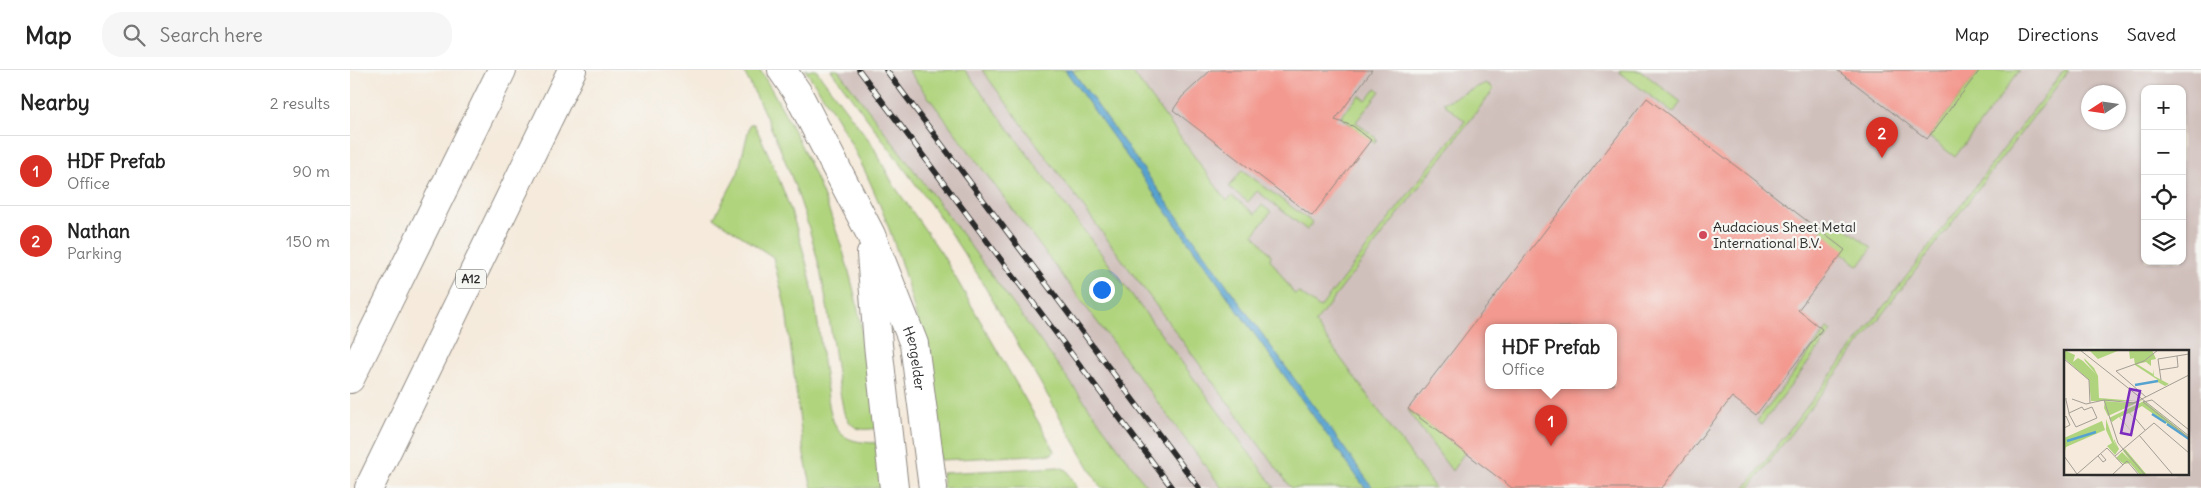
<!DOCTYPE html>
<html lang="en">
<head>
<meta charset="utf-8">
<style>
  :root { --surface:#fff; --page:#f6f6f6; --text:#222; --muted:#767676; --line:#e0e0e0; --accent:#d93025 }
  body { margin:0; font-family:Delius,sans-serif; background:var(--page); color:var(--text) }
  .controls { position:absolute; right:15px; top:15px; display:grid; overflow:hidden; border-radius:10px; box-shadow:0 1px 4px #0004 }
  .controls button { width:45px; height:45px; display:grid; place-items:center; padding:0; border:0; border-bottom:1px solid var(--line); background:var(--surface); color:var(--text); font:25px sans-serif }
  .compass { position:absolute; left:1731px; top:15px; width:45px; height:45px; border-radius:50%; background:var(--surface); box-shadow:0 1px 4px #0004; rotate:258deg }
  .you { position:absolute; left:751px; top:219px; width:18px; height:18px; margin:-12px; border:4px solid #fff; border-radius:50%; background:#1a73e8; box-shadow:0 0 0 8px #1a73e833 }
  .badge { display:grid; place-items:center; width:32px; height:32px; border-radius:50%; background:var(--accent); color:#fff; font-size:16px; font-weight:700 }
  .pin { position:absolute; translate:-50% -41px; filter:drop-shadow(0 1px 2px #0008) }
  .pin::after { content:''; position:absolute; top:26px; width:18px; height:15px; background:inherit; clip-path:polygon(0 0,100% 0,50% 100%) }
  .popup { position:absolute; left:1135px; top:254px; width:132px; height:65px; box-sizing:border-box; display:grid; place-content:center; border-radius:10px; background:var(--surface); filter:drop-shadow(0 1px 4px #0005); font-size:16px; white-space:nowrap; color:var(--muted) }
  .popup b { font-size:19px; color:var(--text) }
  .popup::after { content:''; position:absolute; left:50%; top:100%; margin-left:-10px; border:10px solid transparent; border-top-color:var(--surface) }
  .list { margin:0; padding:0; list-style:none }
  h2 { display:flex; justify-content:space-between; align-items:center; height:65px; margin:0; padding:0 20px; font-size:21px }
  h2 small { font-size:16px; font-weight:400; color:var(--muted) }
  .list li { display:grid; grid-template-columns:32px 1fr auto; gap:15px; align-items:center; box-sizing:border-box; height:70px; padding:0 20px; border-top:1px solid var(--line) }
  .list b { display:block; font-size:19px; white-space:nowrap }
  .list p { margin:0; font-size:16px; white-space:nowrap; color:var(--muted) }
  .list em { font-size:16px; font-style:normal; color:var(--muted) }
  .icon { flex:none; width:28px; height:28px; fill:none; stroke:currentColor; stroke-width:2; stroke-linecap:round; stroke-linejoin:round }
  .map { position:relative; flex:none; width:1851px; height:418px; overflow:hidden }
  header { display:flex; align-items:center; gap:30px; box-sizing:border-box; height:70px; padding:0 25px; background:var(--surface); border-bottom:1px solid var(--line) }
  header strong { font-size:24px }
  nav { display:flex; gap:28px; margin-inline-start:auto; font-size:18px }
  .search { width:350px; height:45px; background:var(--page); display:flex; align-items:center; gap:12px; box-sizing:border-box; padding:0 18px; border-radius:20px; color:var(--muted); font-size:19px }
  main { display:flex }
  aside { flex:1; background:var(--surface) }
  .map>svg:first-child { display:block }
  .industrial { fill:#d0c0bc; fill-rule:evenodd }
  .green { fill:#b0d47e; stroke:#6e8054 }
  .water { fill:#57a3d0; stroke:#41677e }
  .building { fill:#f3998f; fill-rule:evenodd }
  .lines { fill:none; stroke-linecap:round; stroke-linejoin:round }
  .secondary-casing { stroke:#908a83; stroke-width:30 }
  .highway-casing { stroke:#908a83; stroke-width:30 }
  .secondary { stroke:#fff; stroke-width:28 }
  .highway { stroke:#fff; stroke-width:28 }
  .rail-casing { stroke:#2b2b2b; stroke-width:5.5 }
  .rail { stroke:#f6f6f2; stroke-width:4; stroke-dasharray:11; stroke-linecap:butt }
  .poi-dot { fill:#d1495b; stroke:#f6f6f2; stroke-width:2 }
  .labels { text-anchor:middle; stroke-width:4.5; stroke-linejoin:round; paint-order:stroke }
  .shield { fill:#f6f6f2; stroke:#686867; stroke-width:1 }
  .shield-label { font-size:12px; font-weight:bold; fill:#2b2b2b }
  .poi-label { font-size:14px; fill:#2b2b2b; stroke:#f6f6f2; text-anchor:start }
  .street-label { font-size:14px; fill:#2b2b2b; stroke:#f6f6f2 }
  .inset-river { fill:none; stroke:#57a3d0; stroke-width:2.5 }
  .inset-road { fill:none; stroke:#a49e95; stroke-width:1 }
  .view { fill:#7b2cbf; fill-opacity:0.15; stroke:#7b2cbf; stroke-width:2.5 }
  .inset-edge { fill:none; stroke:#2b2b2b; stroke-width:2.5 }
</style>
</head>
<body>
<header>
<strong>Map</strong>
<div class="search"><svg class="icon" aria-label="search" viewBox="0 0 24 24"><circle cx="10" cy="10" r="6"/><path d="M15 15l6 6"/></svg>Search here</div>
<nav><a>Map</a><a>Directions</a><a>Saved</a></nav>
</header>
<main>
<aside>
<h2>Nearby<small>2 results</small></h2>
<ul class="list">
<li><span class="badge">1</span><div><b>HDF Prefab</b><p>Office</p></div><em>90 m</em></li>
<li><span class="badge">2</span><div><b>Nathan</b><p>Parking</p></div><em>150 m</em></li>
</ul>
</aside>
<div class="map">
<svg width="1851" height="418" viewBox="0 0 1851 418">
  <rect width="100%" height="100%" fill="#f6f6f2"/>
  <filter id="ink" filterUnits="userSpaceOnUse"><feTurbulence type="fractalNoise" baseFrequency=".02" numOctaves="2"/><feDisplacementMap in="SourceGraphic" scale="10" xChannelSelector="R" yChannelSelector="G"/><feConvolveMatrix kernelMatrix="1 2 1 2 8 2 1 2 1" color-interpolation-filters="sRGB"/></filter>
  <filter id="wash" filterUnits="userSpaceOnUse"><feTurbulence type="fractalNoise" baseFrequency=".0096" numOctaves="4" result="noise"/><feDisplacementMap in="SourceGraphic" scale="20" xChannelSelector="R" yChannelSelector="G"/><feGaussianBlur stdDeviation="1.12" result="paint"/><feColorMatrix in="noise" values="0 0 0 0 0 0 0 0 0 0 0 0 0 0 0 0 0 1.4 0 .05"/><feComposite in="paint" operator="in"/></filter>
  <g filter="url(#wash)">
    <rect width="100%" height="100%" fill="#f5eadb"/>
    <!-- industrial -->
    <path class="industrial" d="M488,0H1851V418H798L594,140ZM1795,19H1832V191H1795ZM1738,22H1768V52H1738ZM1138,257H1264V315H1138ZM1715,282H1837V404H1715Z"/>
    <!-- green -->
    <path class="green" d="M393,0H410C456,76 493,161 510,249C517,285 522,322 528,358C509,361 503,360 494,343C485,300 482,257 473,214C458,140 428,67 393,0Z
      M455,0H466L522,74L543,114L592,184L702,376L704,381L702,384L590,390C586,358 583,324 576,292C556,188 518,86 455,0Z
      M481,0H488L594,140L798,418H751L628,205L587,143Z
      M558,0H615L925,418H872Z
      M632,0H781L877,131L882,126L905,144L912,135L921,142L904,164L921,185L920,189L945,225L948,222L970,238L1115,51L1093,33L1136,13L1144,19L965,253L1085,418H941Z
      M1270,0L1291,1L1331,32L1323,43L1269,2Z
      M1630,0H1670L1605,87L1579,67Z
      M1714,0H1719L1399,418H1395Z
      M1026,18L1030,21L1006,52L1027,69L1024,73L991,47L1009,25L1016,30Z
      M400,54H404C432,110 454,171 465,233C469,260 472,286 476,312C478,327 479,344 486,357C495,372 510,372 526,373L533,418H462L454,385L436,240L423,187L364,148L388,103Z
      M892,100L963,153L957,160L907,121L898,132L879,117Z
      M1481,147L1522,178L1509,196L1492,183L1494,180L1470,161Z
      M1478,258L1482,261L1411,355L1407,351Z
      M1058,339L1115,382L1102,401L1060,344Z
      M709,397L717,400L727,418H593L592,403Z"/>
    <!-- water -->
    <path class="water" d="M715,0H722L1023,418H1015Z"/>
    <g id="blocks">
      <!-- building -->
      <path class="building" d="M861,0H1022L985,50L1003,56L1021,70L962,146L823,40L832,27Z
        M1487,0H1630L1577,69Z
        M1297,28L1495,180L1448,240L1472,259L1406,345L1382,327L1312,418H1162L1058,339ZM1138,257H1264V315H1138Z"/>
    </g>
  </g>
  <g filter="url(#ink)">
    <use href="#blocks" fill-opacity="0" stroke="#908a83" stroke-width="1"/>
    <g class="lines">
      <!-- secondary casing -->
      <g class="secondary-casing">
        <g id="secondary">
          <path id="s1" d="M432,0L447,22L521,165L564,274L583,418"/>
          <path d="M521,184L528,275L544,418"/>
        </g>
      </g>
      <!-- highway casing -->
      <g class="highway-casing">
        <path id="highway" d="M0,309L152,0
          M19,418L222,0"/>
      </g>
      <!-- secondary -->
      <use href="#secondary" class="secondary"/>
      <!-- highway -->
      <use href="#highway" class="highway"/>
      <!-- rail casing -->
      <g class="rail-casing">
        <path id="rail" d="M509,0L822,418
          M536,0L849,418"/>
      </g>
      <!-- rail -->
      <use href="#rail" class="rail"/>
    </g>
  </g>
  <!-- markers -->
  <circle class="poi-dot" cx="1353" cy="165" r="5"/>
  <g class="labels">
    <!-- shield labels -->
    <rect class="shield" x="106" y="199.5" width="30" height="19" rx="4"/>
    <g class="shield-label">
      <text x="121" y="213">A12</text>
    </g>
    <!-- poi labels -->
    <g class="poi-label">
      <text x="1363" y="162">Audacious Sheet Metal<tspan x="1363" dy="16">International B.V.</tspan></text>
    </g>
    <!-- street labels -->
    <g class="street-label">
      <text dy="5" stroke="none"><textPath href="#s1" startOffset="319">Hengelder</textPath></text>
    </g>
  </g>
  <!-- overview -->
  <g transform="translate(1714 280)">
    <rect width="125" height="125" fill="#f5eadb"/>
    <path d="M0,0L11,5L9,12L14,8L19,11L32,24L21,11L20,8L30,18L34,26L35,48L73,51H27L25,30L0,8ZM25,0H56L34,9ZM65,0H88L92,9L87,10V16L82,12L73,14L89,24V19L90,26L105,34L101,36L92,31L71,35L94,30L71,15L70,8L66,9ZM79,50L44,66L40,58L41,51L64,53ZM80,51L125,87V89L78,56L66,63L70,68L65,63L56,67L71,86L55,67L48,72L45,68ZM42,69L50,92L53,97L50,91V89L55,99L51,105L43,96L48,93L42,80ZM38,71L41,80L2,97L0,104V88ZM61,99L83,125H76L66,113L60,114L52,108L58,102L66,110L59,101Z" fill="#b0d47e"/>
    <path class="inset-river" d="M71,35L94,31M88,64L102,73M103,74L125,89M3,91L32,82"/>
    <path class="inset-road" d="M16,0L125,86M0,9L25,30L26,53M95,20L114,17L113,6M97,30L94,9L125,4M82,47L52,21L80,11L94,0M2,48V50L5,63V64L12,77L33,68L28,57L20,60L18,57L5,63M8,49L22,54L40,50L70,53L125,25M40,50L54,93L81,125M0,68L2,66L6,75L0,78M71,68L81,80M125,80L88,50L79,52L125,88M75,85L109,125M0,106L13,124M34,106L39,112L42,110L37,104M51,106L90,73L125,103M13,124L43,98L59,115M48,125L63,111L75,125"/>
    <path class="view" d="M66,39L76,41L67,85L57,83Z"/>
    <rect width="125" height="125" class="inset-edge"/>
  </g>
</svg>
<div class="controls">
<button>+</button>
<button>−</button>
<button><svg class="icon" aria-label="locate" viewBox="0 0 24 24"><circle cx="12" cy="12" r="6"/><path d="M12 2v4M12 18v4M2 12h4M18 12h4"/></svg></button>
<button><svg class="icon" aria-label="layers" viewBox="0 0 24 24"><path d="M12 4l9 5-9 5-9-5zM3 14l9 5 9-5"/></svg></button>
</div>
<svg class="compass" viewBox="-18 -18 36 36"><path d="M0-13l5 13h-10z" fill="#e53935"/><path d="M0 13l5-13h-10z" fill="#767676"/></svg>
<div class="you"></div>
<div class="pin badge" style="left:1201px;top:376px">1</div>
<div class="popup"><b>HDF Prefab</b>Office</div>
<div class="pin badge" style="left:1532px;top:88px">2</div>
</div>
</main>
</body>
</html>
